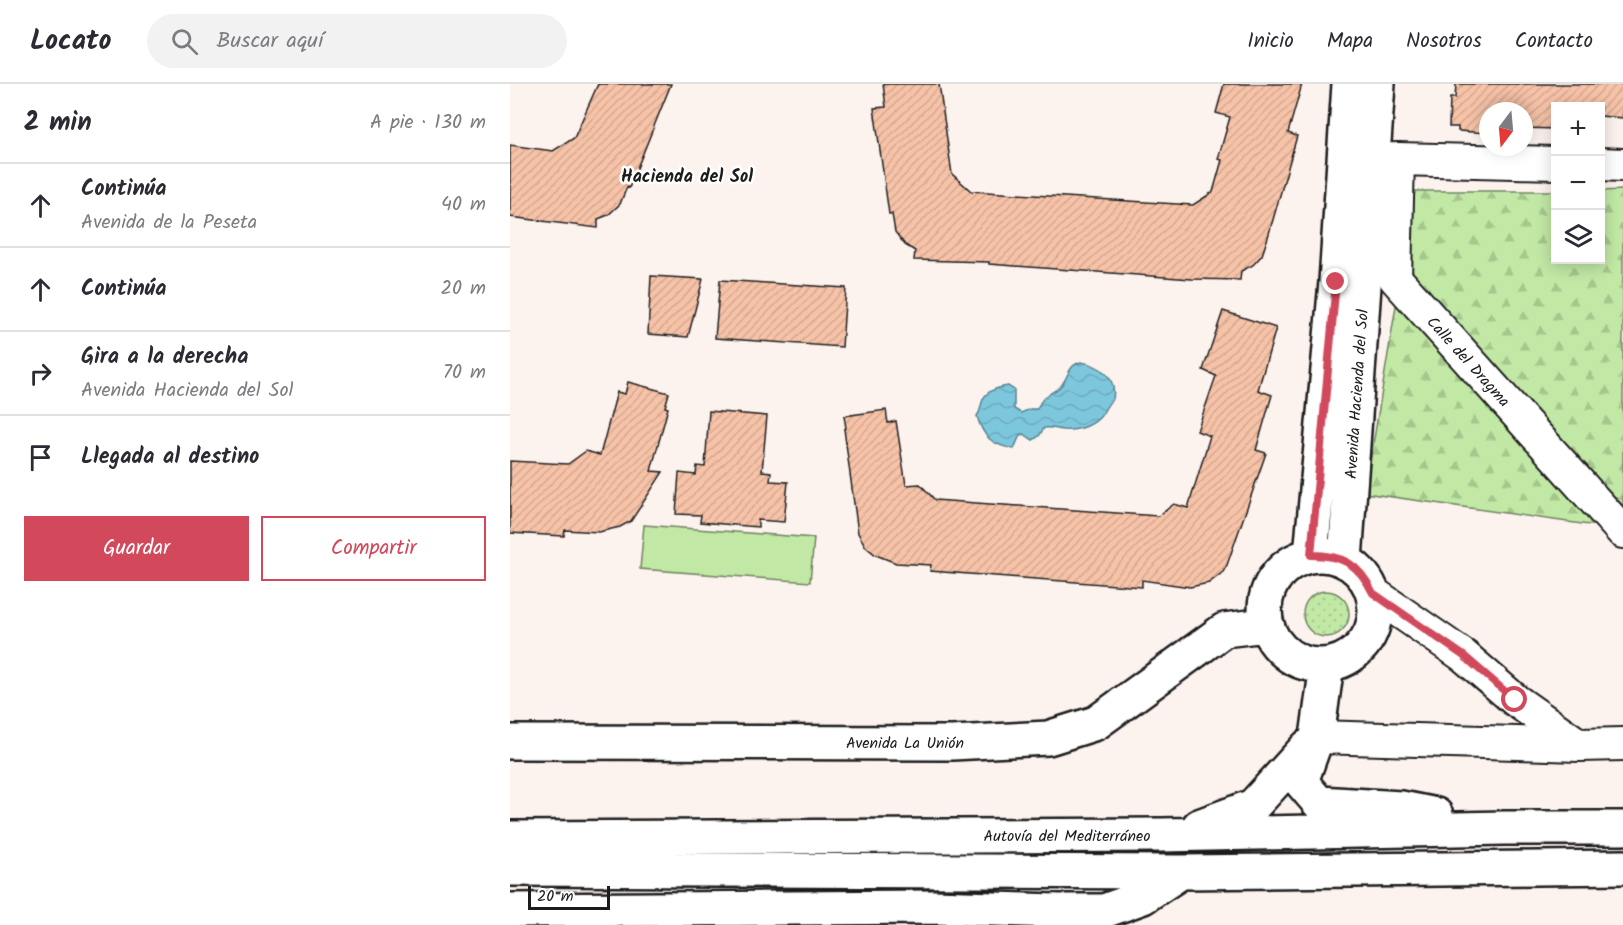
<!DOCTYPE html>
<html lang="es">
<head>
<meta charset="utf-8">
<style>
  :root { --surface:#fff; --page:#f2f2f3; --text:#2b2b33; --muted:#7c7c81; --line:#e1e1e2; --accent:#d1495b }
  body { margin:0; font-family:Kalam,sans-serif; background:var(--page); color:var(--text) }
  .controls { position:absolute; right:18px; top:18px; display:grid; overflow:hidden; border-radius:0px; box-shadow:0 3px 15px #0003 }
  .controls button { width:54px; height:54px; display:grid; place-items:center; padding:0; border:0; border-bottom:2px solid var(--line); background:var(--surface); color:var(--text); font:30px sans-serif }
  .compass { position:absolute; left:969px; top:18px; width:54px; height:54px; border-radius:50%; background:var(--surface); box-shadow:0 3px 15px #0003; rotate:196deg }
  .scale { position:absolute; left:18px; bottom:15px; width:82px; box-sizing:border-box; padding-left:6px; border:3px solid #1c1c1c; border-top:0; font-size:16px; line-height:21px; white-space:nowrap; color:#1c1c1c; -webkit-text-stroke:4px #fff; paint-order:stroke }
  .stop { position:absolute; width:18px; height:18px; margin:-14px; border:4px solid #d1495b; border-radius:50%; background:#fff }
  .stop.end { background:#d1495b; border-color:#fff; box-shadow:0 2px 6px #0008 }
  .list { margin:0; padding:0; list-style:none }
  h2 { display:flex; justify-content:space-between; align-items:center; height:78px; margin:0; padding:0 24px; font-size:26px }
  h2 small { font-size:20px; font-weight:400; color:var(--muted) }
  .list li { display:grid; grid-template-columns:39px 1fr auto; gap:18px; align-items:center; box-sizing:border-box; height:84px; padding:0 24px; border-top:2px solid var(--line) }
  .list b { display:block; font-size:22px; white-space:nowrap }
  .list p { margin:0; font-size:20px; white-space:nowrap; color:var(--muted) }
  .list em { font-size:20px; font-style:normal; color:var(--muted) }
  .actions { display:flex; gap:12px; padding:18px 24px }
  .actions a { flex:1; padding:14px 0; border:2px solid var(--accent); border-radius:0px; text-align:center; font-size:21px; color:var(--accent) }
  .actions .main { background:var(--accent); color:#fff }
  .icon { flex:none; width:33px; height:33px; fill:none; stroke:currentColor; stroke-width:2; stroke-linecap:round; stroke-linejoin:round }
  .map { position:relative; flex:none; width:1113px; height:841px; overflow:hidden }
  header { display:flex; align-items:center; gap:36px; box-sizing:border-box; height:84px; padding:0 30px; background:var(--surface); border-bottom:2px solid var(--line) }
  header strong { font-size:28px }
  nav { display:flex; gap:33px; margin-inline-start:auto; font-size:21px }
  .search { width:420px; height:54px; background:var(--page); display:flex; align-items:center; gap:15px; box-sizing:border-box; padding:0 21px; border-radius:33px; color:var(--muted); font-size:22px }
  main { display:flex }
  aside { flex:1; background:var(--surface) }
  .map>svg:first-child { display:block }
  .grass { fill:#c1e8a4; stroke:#6e8260; stroke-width:1.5 }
  .forest { fill:url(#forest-firs); stroke:#6e8260; stroke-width:1.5 }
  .park { fill:url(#park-dots); stroke:#6e8260; stroke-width:1.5 }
  .water { fill:url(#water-waves); stroke:#568390; stroke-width:1.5 }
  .building { fill:url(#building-hatch); stroke:#1c1c1c; stroke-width:1.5 }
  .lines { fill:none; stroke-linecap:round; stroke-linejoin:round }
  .minor-casing { stroke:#1c1c1c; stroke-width:36 }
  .tertiary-casing { stroke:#1c1c1c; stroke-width:38 }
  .trunk-casing { stroke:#1c1c1c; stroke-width:38 }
  .minor { stroke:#fff; stroke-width:32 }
  .tertiary { stroke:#fff; stroke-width:33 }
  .trunk { stroke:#fff; stroke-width:33 }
  .route { stroke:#d1495b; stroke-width:8 }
  .labels { text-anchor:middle; stroke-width:5; stroke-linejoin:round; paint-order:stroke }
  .street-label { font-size:16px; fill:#1c1c1c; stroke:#fff }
  .neighbourhood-label { font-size:18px; font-weight:bold; fill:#1c1c1c; stroke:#fff }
</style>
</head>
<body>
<header>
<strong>Locato</strong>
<div class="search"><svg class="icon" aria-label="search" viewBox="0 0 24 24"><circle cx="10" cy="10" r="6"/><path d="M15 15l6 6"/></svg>Buscar aquí</div>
<nav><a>Inicio</a><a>Mapa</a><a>Nosotros</a><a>Contacto</a></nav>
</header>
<main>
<aside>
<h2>2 min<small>A pie · 130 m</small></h2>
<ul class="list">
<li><svg class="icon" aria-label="ahead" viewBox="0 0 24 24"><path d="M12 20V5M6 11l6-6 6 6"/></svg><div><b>Continúa</b><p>Avenida de la Peseta</p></div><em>40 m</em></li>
<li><svg class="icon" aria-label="ahead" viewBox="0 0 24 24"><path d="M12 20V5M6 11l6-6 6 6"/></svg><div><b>Continúa</b></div><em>20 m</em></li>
<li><svg class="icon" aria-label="right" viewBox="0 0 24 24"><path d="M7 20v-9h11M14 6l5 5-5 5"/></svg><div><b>Gira a la derecha</b><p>Avenida Hacienda del Sol</p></div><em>70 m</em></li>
<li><svg class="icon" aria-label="arrive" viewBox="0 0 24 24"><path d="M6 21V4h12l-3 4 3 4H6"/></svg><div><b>Llegada al destino</b></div></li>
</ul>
<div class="actions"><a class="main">Guardar</a><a>Compartir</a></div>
</aside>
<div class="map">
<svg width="1113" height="841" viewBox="0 0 1113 841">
  <defs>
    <pattern id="forest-firs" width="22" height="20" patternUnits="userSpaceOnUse" patternTransform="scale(1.5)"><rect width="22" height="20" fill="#c1e8a4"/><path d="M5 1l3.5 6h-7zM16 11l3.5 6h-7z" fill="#a5c68d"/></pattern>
    <pattern id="park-dots" width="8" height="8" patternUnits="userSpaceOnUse" patternTransform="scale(1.5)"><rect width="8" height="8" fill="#c1e8a4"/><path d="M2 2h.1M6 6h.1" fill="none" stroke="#a5c68d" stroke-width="1.8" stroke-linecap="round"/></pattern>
    <pattern id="water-waves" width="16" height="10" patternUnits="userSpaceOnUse" patternTransform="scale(1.5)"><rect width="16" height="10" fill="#7dc7dd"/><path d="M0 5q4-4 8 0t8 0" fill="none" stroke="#6baabd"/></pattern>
    <pattern id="building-hatch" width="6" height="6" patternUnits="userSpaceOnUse" patternTransform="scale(1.5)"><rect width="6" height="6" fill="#f7c3a8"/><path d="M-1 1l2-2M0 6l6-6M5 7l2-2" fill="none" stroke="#d3a790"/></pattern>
  </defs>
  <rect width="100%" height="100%" fill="#fdf3ee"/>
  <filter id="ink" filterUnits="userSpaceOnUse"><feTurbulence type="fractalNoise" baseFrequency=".0167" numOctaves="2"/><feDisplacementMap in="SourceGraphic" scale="12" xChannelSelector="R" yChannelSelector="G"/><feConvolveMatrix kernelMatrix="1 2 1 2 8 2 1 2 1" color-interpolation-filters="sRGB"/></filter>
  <g filter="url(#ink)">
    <!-- grass -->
    <path class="grass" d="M134,441L304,454L300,498L130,485Z"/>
    <!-- forest -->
    <path class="forest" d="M1113,106V443L1079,441L855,409L905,107H1045L1046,176H1090L1091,107Z"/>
    <!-- park -->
    <path class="park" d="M793 530a23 23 0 1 1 46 0a23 23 0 1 1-46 0Z"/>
    <!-- water -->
    <path class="water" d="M571,278C591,281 607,294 603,315C594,322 596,327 589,334C580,343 566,347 553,346C546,345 542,343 534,344L529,352L523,356L514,350L510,351L504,365C483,361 473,354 467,332C471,327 470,324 472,318C475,306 488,304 498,302L504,306V325L511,329L520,325H527C535,306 545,311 553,299C560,289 558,282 571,278Z"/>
    <!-- building -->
    <path class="building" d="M88,0H161L119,104L117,103L110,120L98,131L88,135V144L0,133V61L43,67L64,54Z
      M373,0H429L442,90L461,107L683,121L703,108L712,76L708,75L720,33L706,29L714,0H792L778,49L787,52L758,153L752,171L743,181L731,187L730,196L682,195L479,180V178L404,176L405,167L395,161L385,148L382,130H379L364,24L376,23Z
      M946,0H1113V34L1090,32V22H1046V45L1014,44V27H978V49L948,47V43H939L940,14H945Z
      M141,192L193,195L178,253L138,250Z
      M210,196L336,204L332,263L205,254Z
      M713,227L766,244L748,306L762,311L746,366L756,369L717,481L713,488L699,499L680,503L632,496V503L420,487L421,481L386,479L366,471L356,463L348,449L334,345L336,344L334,332L376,326L378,339L386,337L396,401L410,400L425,416L648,432L664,420L678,424L700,352L687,347L706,292L693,286Z
      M118,298L159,309L155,323L158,324L141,387L153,388L121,437L110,443L89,448L55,446L54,452L0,449V377L58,380L76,367L90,371L107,308L115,310Z
      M199,327L257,332L252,387L261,388L260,397L278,398L274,438L248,436V443L190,438L191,431L166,430L169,389L186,391L187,382L195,383Z"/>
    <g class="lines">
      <!-- minor casing -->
      <g class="minor-casing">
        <path id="minor" d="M888,75L885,194L1113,448
          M866,76L888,75L1046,79
          M1090,80L1113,81
          M863,509L954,572L1005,616L1069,661L1113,660
          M807,653L1069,661"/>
      </g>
      <!-- tertiary casing -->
      <g class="tertiary-casing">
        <path id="tertiary" d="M755 526a55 55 0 1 1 110 0a55 55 0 1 1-110 0Z
          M801,471L826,198L839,0
          M835,476L868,0
          M807,653L817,581
          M0,658L442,659L538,654L586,639L714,546L756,541
          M0,826L424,823L545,827L543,841"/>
      </g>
      <!-- trunk casing -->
      <g class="trunk-casing">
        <path id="trunk" d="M807,653L791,698L809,719L891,724L926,731
          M689,742L743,722L797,663
          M0,754L652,751L995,744H1113
          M0,785L671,788L1113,783
          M545,827H594L633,813L671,788"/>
      </g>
      <!-- minor -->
      <use href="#minor" class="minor"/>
      <!-- tertiary -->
      <use href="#tertiary" class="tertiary"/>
      <!-- trunk -->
      <use href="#trunk" class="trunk"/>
    </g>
  </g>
  <g class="lines" filter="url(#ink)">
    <!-- route -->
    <path class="route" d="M826,198L801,471C833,471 849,480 863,509L954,572L1005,616"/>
  </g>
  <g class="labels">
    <!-- street labels -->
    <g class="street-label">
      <text transform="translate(959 277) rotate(48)" y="6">Calle del Dragma</text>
      <text transform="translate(846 310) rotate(-86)" y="6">Avenida Hacienda del Sol</text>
      <text x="395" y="664">Avenida La Unión</text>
      <text x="557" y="757">Autovía del Mediterráneo</text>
    </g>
    <!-- neighbourhood labels -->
    <g class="neighbourhood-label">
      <text x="177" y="98">Hacienda del Sol</text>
    </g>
  </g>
</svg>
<div class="controls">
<button>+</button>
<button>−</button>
<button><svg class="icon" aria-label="layers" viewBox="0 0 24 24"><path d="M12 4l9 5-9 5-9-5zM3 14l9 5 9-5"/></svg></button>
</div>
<svg class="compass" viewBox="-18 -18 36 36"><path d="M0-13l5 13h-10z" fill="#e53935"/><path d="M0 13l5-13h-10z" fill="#7c7c81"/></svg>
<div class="scale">20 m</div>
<div class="stop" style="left:1005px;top:616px"></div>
<div class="stop end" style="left:826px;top:198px"></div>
</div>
</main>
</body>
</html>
